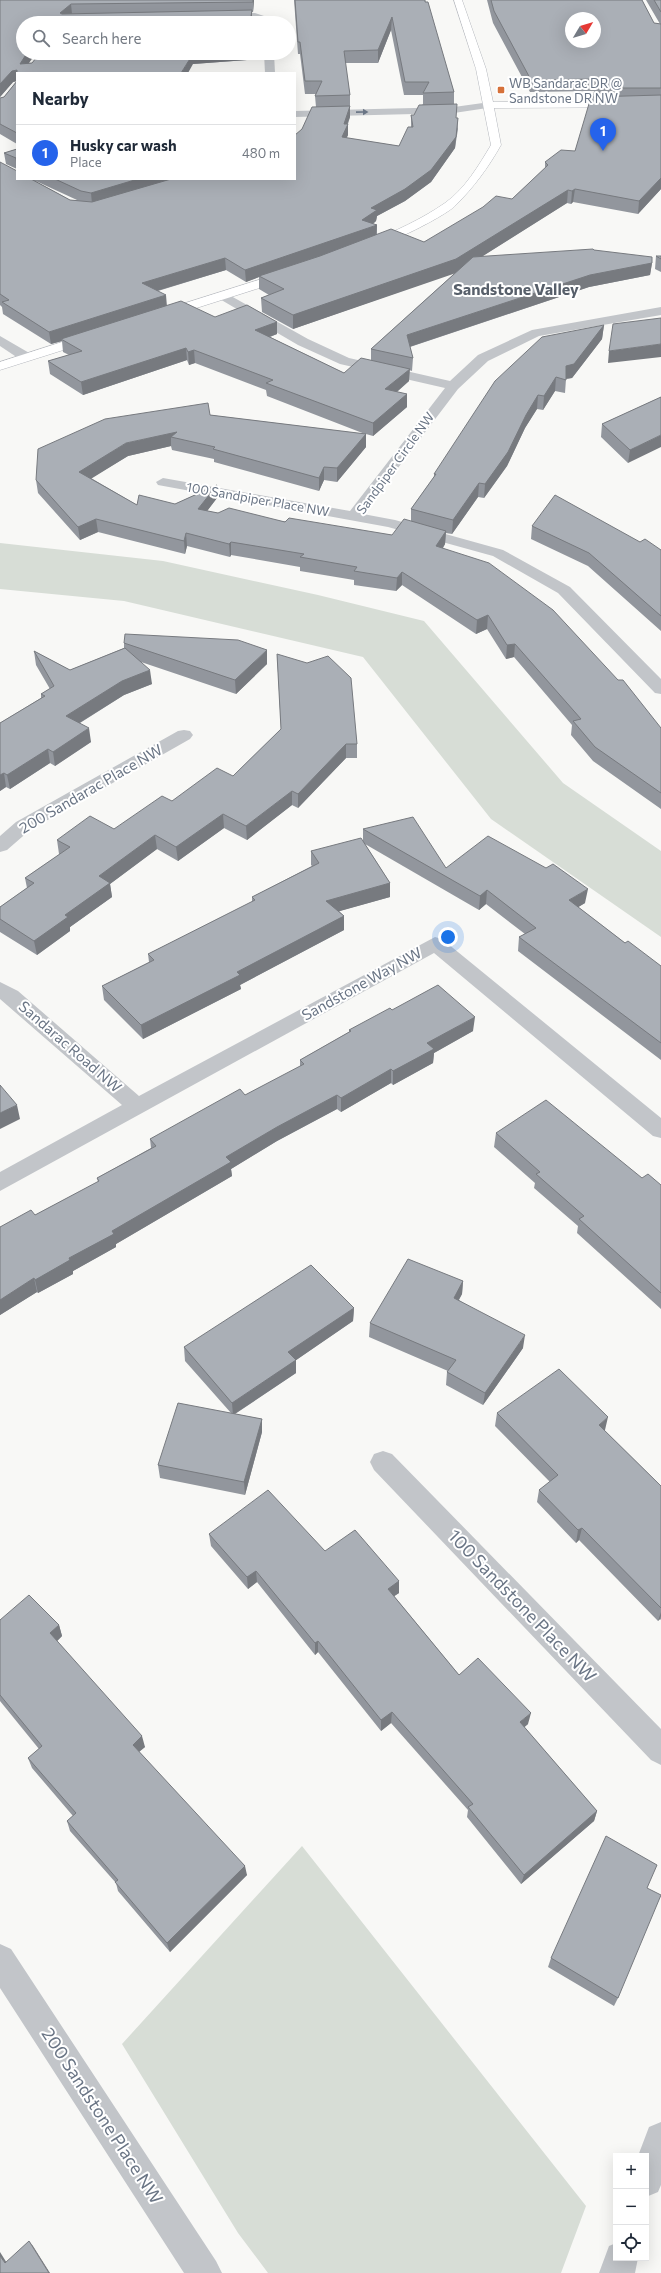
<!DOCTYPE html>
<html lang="en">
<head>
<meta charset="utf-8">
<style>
  :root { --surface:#fff; --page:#f2f2f3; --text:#1f2937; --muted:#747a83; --line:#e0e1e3; --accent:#2563eb }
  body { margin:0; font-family:Commissioner,sans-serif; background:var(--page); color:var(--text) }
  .controls { position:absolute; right:12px; bottom:12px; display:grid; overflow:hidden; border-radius:0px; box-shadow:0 4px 16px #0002 }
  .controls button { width:36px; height:36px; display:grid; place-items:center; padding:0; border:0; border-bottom:1px solid var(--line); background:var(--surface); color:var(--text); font:20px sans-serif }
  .compass { position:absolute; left:565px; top:12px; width:36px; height:36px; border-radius:50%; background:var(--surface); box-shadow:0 4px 16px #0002; rotate:52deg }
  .you { position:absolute; left:448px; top:937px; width:14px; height:14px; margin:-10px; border:3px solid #fff; border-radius:50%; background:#1a73e8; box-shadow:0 0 0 6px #1a73e833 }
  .badge { display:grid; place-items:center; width:26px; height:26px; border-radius:50%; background:var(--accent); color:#fff; font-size:13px; font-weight:700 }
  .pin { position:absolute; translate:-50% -33px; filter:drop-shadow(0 1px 2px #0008) }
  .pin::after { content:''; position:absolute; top:21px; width:14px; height:12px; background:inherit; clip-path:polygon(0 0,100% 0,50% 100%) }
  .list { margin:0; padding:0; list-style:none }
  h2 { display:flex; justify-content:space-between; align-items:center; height:52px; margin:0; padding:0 16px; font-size:17px }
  h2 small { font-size:13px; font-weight:400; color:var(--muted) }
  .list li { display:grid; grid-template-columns:26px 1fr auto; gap:12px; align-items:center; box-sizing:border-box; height:56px; padding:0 16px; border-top:1px solid var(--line) }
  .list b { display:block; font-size:15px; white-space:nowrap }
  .list p { margin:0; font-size:13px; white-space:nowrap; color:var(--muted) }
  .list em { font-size:13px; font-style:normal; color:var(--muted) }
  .icon { flex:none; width:22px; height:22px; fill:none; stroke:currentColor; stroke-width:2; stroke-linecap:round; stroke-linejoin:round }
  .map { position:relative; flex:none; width:661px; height:2273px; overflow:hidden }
  .search { position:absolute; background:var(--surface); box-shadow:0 4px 16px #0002; left:16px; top:16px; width:280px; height:44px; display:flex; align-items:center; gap:10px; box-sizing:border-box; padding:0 14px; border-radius:22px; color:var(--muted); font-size:15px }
  .panel { position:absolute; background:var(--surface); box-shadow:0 4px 16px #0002; left:16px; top:72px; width:280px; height:108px; border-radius:0px }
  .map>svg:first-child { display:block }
  .green { fill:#d7ddd6 }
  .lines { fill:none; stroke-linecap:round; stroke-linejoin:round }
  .secondary-casing { stroke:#b5b8be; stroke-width:1 }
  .street { fill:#c2c5c9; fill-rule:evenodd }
  .secondary { fill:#fff; fill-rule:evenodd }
  .wall { fill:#92969d; fill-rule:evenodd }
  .shaded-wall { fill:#777a7f }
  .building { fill:#aaafb6; stroke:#777a7f; fill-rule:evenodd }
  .oneway { fill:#6a7585 }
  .poi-dot { fill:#d67139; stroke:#fff; stroke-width:1.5 }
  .labels { text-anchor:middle; stroke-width:4; stroke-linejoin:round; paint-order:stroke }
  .far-poi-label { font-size:13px; fill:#6a7585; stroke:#fff; text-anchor:start }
  .far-street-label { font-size:13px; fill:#6a7585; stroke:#fff }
  .street-label { font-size:15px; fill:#6a7585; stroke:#fff }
  .far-district-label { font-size:16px; font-weight:bold; fill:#575f6a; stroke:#fff }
  .near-street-label { font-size:18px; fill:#6a7585; stroke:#fff }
</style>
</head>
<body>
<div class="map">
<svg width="661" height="2273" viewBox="0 0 661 2273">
  <rect width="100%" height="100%" fill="#f8f8f6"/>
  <!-- green -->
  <path class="green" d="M0,543L163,561L318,595L424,621L563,783L661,851V937L491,819L363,657L124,601L0,589Z
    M302,1846L586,2206L561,2273H268L238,2233L122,2044Z"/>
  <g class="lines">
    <!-- secondary casing -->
    <g class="secondary-casing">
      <path id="secondary" d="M454,0H462L486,69L493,102L661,101V107L494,108L501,145C488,168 474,187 455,206C445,216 380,250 368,246L366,244L368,242C394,232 422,219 445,203C465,189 479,165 491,145L476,69Z
        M287,271L291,272L293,275L291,278L165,318L161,319L155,315L157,312Z
        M90,333L95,334L96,337L95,340L0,370V362Z"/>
    </g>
    <!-- street -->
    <path class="street" d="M222,13H255L270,18L272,23H262L254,19L219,18V14Z
      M264,53H274L275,73H265Z
      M490,102L494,103V107L454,113L295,117V111L454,107Z
      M222,291L308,339L349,358L450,381L478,355L532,330L661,307V315L539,336L488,361L458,389L363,514L395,520L503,550L570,587L661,679V694L655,693L558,593L493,556L388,527L158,485L156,482L163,478L350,511L445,388L340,364L298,345L218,298L216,295Z
      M0,336L31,354L32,357L31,360H21L0,346Z
      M184,730L190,731L193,735L190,739L30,830L7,850L0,852V836L16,822L178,731Z
      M435,937L442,939L661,1118V1138L653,1136L434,953L0,1191V1172L122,1105L0,999V982L18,991L139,1096Z
      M383,1451L392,1454L661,1729V1765L651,1760L374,1470L370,1462L374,1454Z
      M0,1944L11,1949L216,2261L222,2273H184L0,1988Z
      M661,2122V2185L658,2192L646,2197V2156H638L649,2127Z
      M616,2243V2258H638L635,2273H599L609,2246Z"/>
    <!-- secondary -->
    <use href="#secondary" class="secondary"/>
  </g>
  <!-- wall -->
  <path class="wall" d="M0,0H254L253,12H252V21L23,23L29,63H32L40,53H248L247,60L193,64L17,73V144L0,134V98L4,97L17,81L13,82L0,97Z
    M294,0H425L454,92V104L458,129L455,148L431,182L405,201L377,216L376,221L373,224L377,225V235L424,242L512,199L545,168V162L575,151L593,97L594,91L530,92L493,23L487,0H642L654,23L660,24L646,0H661V189L638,214L573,202L571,204L567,203L481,257L594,250L652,263L650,275L589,287L410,347L413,358L412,371L409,370V381L397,392L407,394V407L373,436L366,434V447L337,482L324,480L319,491L214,462V459L172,450L171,446L128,456L91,478L137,505L175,504L217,485V498L207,511L218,513L392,535L411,521V509L434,477V474L604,325L602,339L572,378L566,379L565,393L555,391L543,410L537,409L525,428L507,466L484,498L478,497L452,534L446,533L445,544L443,548L661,728V809L593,761L571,735L572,725L514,657L506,659L487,629L476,634L402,585L396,591L354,585V580L300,571V567L231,555L230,557L187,546L185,554L98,532L80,540L38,493L36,480L210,415L365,434L267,396L266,390L195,363L189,365L187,360L83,395L50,374L48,361L69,355L63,352L62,341L51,344L3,314L2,307L0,305V162L17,179H295L302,129L316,107L315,96L316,94H305L300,54H298ZM391,30L404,95H423V104L414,115H411V127L399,146L346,138L348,135V124L350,117V95L345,63H378ZM35,181L38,182L77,200H70ZM226,270L246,282L259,277V289L269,295L261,298L262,312L293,329L456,272L371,349V360L344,373L270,337L277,334V322L215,317L167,306L158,291Z
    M17,149V169L6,164L4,153Z
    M656,256H661V272L655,269Z
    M661,397L628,463L601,437L602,424Z
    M532,526L640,542L661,550V631L588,566L531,539Z
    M124,643L267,664L236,694L141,662L152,684L124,695L80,723L91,742L55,766L50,763L10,789L6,787L0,791V723L41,698V694L50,689L36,665L34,651L70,670L124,648Z
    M277,654L357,744V758H346L298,808L292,805L247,840L224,828L178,861L157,849L110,884L112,897L70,927V931L37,955L0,932V907L27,888L25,878L60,854H59L57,840L114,829L172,801L233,776L281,729Z
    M363,829L446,868L585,903L578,907L625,943L661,966V1060L518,951L519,937L525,934L486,904L479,910L365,844L390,883V897L339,911L344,916V930L240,985L241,989L143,1039L104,1000L102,986L149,962L148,954L252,902V897L312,866L311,865V851L363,842Z
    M392,1010L473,1031L434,1053L433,1063L393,1085L391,1083L341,1112L337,1109L277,1141L231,1169L232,1176L116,1244V1247L73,1271V1274L38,1293L37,1292L0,1315V1227L35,1215L98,1182L97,1178L151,1148L150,1139L245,1095L300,1067V1060L349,1032V1030Z
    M496,1133L661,1185V1309L577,1233L578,1226L534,1188L535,1183L494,1147Z
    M463,1281L462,1294L459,1300L523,1348L483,1405L446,1385L447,1372L448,1371L369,1337L370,1323Z
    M354,1308L353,1321L296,1360V1373L235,1414L262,1419V1432L245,1495L160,1478L158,1465L231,1413L185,1361L184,1347Z
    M497,1413L605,1430V1431L661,1486V1620L660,1619L658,1621L579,1540L576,1543L537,1502L539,1490L550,1482L495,1426Z
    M209,1534L325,1551L399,1581V1593L394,1596L459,1675L528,1724L524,1727L597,1811L594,1821L521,1884L467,1817L468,1810L391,1723L381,1731L318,1652L315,1655L257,1582L248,1589L211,1546Z
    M0,1620L59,1625L62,1636L57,1641L145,1747L139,1752L247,1875L170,1952L118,1891L116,1883L70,1831L67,1821L73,1816L32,1768L28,1758L39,1749L0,1701Z
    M647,1888L618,1998L614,2006L548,1967L551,1958Z"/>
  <!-- shaded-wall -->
  <path class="shaded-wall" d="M253,0H254L253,12Z
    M71,4L72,14L62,23L60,13Z
    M252,10V23H250Z
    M392,17L391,30L378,63V50Z
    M27,53H36L22,73L20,64Z
    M204,53H248L247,60L193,64L188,73H181L193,54Z
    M17,70V81L13,82L0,97V84L12,71Z
    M350,106V117L344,132L348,124V135L342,149V137L344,124Z
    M458,118L455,148L431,182L405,201L377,216L376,221L366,229L377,225L376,237L261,277L259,276V277L246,282L245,270L362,220L371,208Z
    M661,178V189L638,214L639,201Z
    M138,179H178L92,204L91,193Z
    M575,189L573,202L571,204L572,191Z
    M568,190L567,203L456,273L293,329V315Z
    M225,258L226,270L143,295L142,283Z
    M652,263L650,275L589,287L406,348L407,335L590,275Z
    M166,295L167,307L61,339L62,341L51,344L49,332Z
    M277,322V334L255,342V330Z
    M604,325L602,339L572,378L564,379L566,366Z
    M661,344V357L608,363L609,351Z
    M186,348L187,360L83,395L81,382Z
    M194,350L195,363L189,365L188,352Z
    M410,369L409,381L385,402V389Z
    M556,377L555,391L543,410L544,396Z
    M407,394V407L373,436V423Z
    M538,395L537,409L525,428L507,466L484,498L485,484Z
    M177,432L171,437V446L128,456L81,485L79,472L126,443Z
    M366,434V447L337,482V468Z
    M661,435V447L628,463L630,450Z
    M324,467V480L319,491V478Z
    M479,483L478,497L452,534L453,520Z
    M217,485V498L198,523V509Z
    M96,519L98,532L80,540L78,527Z
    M446,531L445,544L435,560L436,546Z
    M186,533L187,546L185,554L184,541Z
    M231,542V555L230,557L229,544Z
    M402,572V585L396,591L397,578Z
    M488,615L487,629L476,634L477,620Z
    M515,644L514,657L506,659L507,645Z
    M267,650V664L236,694L235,680Z
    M150,670L152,684L124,695L68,730L66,716L122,681Z
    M89,728L91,742L55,766L53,752Z
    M346,744V758L298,808V794Z
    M48,749L50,763L10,789L7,775Z
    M4,773L6,787L0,791V775Z
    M292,791V805L247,840L246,826Z
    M223,814L224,828L178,861L176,847Z
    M155,835L157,849L110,884L112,897L70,927V931L37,955L34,941L65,915L99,876Z
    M390,883V897L326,915V901Z
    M588,889L585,903L567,914L569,900Z
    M487,890L486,904L479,910L480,896Z
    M344,916V930L240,985L241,989L143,1039L141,1025L237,972Z
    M475,1017L473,1031L434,1053L433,1063L393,1085V1071L427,1043Z
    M391,1069V1083L341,1112V1098Z
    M337,1095V1109L277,1141L231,1169L232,1176L116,1244V1247L73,1271V1274L38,1293L35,1280L112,1231L226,1157L277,1127Z
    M17,1105L20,1119L0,1129V1113Z
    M34,1278L37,1292L0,1315V1300Z
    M463,1281L462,1294L452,1311L454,1298Z
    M354,1308L353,1321L289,1365L288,1352Z
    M525,1335L523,1348L483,1405L485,1393Z
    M296,1360V1373L233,1415L232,1403Z
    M608,1417L605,1430L596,1437L599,1425Z
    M262,1419V1432L245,1495L244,1482Z
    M582,1528L579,1540L576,1543L578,1530Z
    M256,1571L257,1582L248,1589L247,1577Z
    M399,1581V1593L387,1601L388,1589Z
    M661,1612V1616L660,1619L658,1621Z
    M59,1625L62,1636L53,1645L50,1633Z
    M318,1641V1652L315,1655V1643Z
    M392,1712L391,1723L381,1731V1720Z
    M531,1713L528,1724L518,1733L520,1722Z
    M142,1736L145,1747L135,1755L133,1745Z
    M597,1811L594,1821L521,1884L524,1875Z
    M245,1866L247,1875L170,1952L167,1943Z
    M29,2241L33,2246L50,2273H49Z
    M0,2252L10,2268L5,2263L0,2256Z"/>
  <!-- building -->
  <path class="building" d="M0,0H253V2L71,4L60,13L62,14L252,10L250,23H23V53H27L20,64L32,63L40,53H204L193,54L181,73H17V133L0,124V98L4,97L17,81V70L12,71L0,84Z
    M295,0H425V2H428L454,92L423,93L429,82H405L392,17L378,50L344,51L350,95L315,96L322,81H305L300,42H298Z
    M491,0H642L654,23L661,24V88H594L597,79L531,80L494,11ZM571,18H595V42H571Z
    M654,0H661V12Z
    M661,95V178L639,201L575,189L572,191L568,190L456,259L293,315L261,298L284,289L259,276L320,256L391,229L424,242L483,207L496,196L512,199L548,165L545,162L561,150L575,151L591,97Z
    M457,104L456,118H458L456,137L431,170L405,189L371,208L377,210L362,220L377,225L245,270L225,258L142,283L166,295L49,332L2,302L9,300L0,294V162L17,171V179H31L70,200L92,202L171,179H295V135L302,129L312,107L350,106L344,124H348L342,137L399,146L408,127H413L411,115H414L419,105Z
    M17,149V166L16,158L4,153Z
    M55,179H138L91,193L81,191Z
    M593,249L594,250L652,257V263L590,275L407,335L413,358L371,349L473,257Z
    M656,256H661V259Z
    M181,301L215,317L247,305L277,322L255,330L344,373L361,358L410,369L385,389L407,394L373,423L266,383L273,380L194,350L188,352L186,348L81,382L48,361L82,351L61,339Z
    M661,318V344L609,351L613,324Z
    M604,325L574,364L566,366V380L556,377L544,396L538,395L526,415L508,452L485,484L479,483L453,520L411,509L436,474H434L495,381L542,337Z
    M661,397V435L630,450L602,424Z
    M208,403L210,415L366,434L337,468L324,467L319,478L213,449L215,447L171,437L177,432L126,443L79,472L137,505L139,495L175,504L217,485L198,509L218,513L229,508L285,522L289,518L392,535L404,519L446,531L436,546L489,563L553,610L618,680H623L661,728V793L595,747L573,721L581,719L515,644L507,645L488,615L477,620L402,572L397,578L354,571L357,567L300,557L304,554L231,542L229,544L186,533L184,541L96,519L78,527L36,480L38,449L105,419Z
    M555,495L640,542L645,539L661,550V616L589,553L532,526Z
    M125,634L238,640L267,650L235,680L124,643Z
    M125,648L150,670L122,681L66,716L89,728L53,752L48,749L7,775L4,773L0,775V723L45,696L41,694L54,686L34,651L70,670Z
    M277,654L307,663L328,656L351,678L357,744H346L298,794L292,791L246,826L223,814L176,847L155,835L99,876L110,883L65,915L68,917L34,941L0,919V907L34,883L25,878L70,847L57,840L90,816L114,829L162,796L172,801L217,768L233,776L281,729Z
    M413,817L446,868L488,836L546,868L553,864L588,889L569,900L625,943L628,941L661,966V1043L519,937L536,928L487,890L480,896L363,829Z
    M361,838L390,883L326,901L344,916L237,972L240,975L141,1025L102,986L154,960L148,954L255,900L252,897L319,863L311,851Z
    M438,985L475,1017L427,1043L434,1049L393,1071L391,1069L341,1098L337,1095L277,1127L226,1157L231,1162L112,1231L114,1234L69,1258L70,1260L35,1280L34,1278L0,1300V1227L31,1210L35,1215L99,1181L97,1178L156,1146L150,1139L240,1089L245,1095L304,1064L300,1060L351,1031L349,1030L390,1008L392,1010Z
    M0,1085L17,1105L0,1113Z
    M546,1100L642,1178L648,1174L661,1185V1293L579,1219L584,1216L536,1174L540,1172L496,1133Z
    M408,1259L463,1281L454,1298L525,1335L485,1393L447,1372L456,1360L370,1323Z
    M311,1265L354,1308L288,1352L296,1360L232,1403L184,1347Z
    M559,1369L608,1417L599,1425L661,1486V1608L582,1528L578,1530L539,1490L558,1475L497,1413Z
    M178,1403L262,1419L244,1482L158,1465Z
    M268,1490L325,1551L355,1530L399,1581L388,1589L459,1675L478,1658L531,1713L520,1722L597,1811L524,1875L468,1807L473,1804L392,1712L381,1720L318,1641L315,1643L256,1571L247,1577L209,1534Z
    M29,1595L59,1625L50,1633L142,1736L133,1745L245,1866L167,1943L115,1882L118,1880L67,1821L76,1813L28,1758L42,1746L0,1695V1620Z
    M606,1836L657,1865L647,1888L661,1895L618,1998L551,1958Z
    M29,2241L49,2273H0V2256L5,2263Z"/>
  <!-- one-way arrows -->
  <defs><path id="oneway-solid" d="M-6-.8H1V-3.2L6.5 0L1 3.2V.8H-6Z"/></defs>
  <use class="oneway" href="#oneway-solid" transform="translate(362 112) rotate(-1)"/>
  <!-- markers -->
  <rect class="poi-dot" x="497" y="86" width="8" height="8" rx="2"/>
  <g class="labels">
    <!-- far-poi labels -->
    <g class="far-poi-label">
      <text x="509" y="88">WB Sandarac DR @<tspan x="509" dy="15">Sandstone DR NW</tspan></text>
    </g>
    <!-- far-street labels -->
    <g class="far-street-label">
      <text transform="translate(395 463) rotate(-54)" y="5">Sandpiper Circle NW</text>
      <text transform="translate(258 499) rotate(10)" y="5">100 Sandpiper Place NW</text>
    </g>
    <!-- street labels -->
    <g class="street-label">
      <text transform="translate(91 789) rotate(-30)" y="5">200 Sandarac Place NW</text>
      <text transform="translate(362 984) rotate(-29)" y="5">Sandstone Way NW</text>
      <text transform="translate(70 1047) rotate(41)" y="5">Sandarac Road NW</text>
    </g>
    <!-- far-district labels -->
    <g class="far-district-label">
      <text x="516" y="295">Sandstone Valley</text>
    </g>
    <!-- near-street labels -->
    <g class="near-street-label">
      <text transform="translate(522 1606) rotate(46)" y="6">100 Sandstone Place NW</text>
      <text transform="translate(102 2116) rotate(57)" y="6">200 Sandstone Place NW</text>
    </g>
  </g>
</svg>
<div class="controls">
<button>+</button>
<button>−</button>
<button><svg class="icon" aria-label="locate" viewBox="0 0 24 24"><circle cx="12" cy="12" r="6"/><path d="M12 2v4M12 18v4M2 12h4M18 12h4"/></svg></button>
</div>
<svg class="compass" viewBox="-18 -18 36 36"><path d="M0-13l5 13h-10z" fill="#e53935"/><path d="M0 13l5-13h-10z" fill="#747a83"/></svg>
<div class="you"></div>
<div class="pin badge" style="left:603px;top:151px">1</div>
<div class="search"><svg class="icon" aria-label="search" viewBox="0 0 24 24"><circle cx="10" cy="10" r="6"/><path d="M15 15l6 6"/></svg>Search here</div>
<section class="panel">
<h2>Nearby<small></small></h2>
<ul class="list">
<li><span class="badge">1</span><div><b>Husky car wash</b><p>Place</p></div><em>480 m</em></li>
</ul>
</section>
</div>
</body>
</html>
